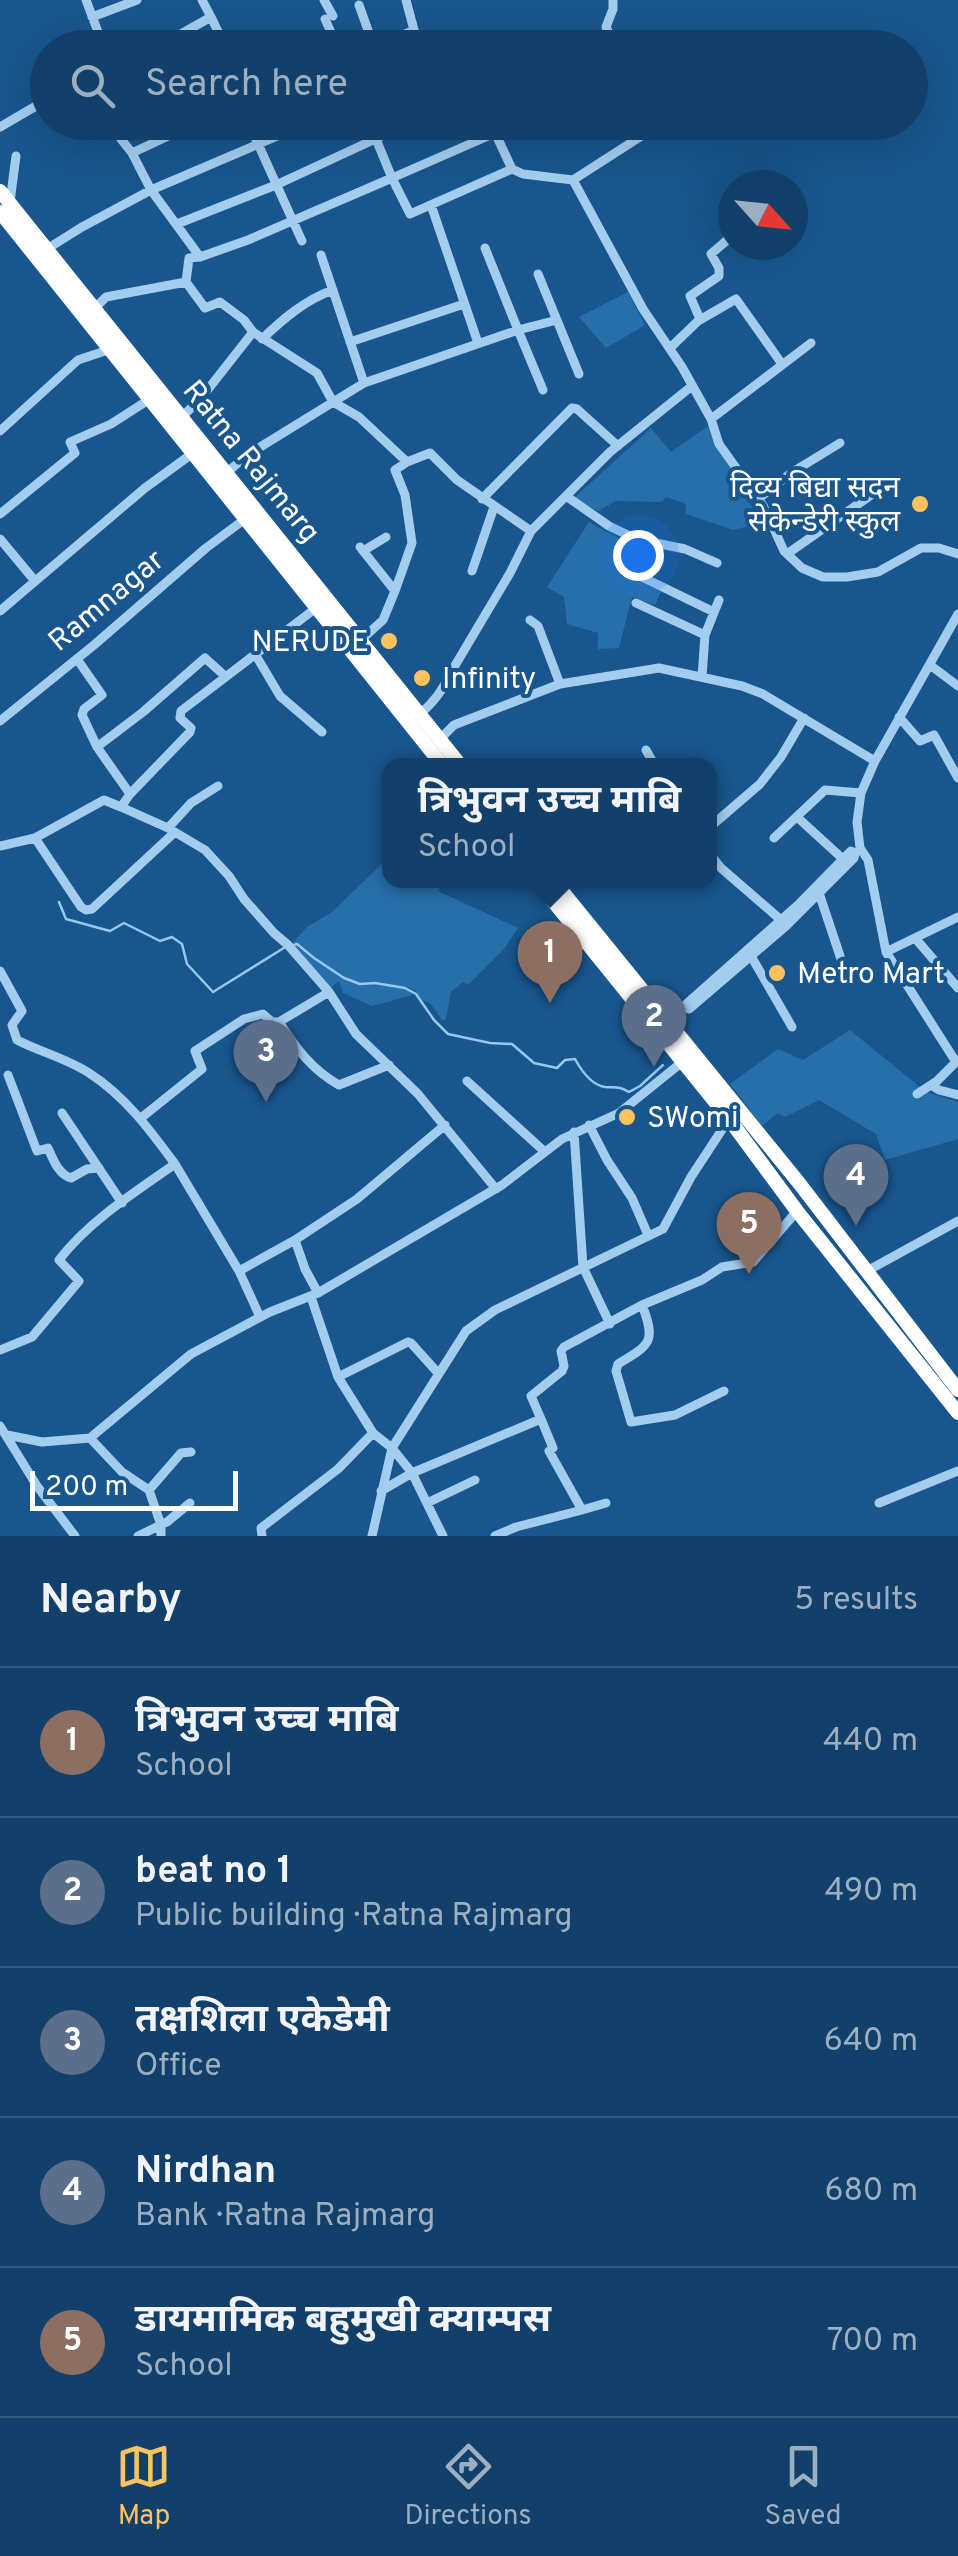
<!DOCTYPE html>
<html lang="en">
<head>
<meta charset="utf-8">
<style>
  :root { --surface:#12406a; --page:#1b4770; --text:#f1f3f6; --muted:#9cafc1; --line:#31597e; --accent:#ffc261 }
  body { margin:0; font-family:Overpass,"Noto Sans Devanagari",sans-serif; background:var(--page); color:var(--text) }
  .compass { position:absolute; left:718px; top:170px; width:90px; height:90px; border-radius:50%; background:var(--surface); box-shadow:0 10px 40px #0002; rotate:117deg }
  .scale { position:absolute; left:30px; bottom:25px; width:208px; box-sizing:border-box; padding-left:10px; border:5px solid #fff; border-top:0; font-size:28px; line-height:35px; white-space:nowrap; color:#fff; -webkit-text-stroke:8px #18568d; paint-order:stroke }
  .you { position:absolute; left:638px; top:555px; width:35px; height:35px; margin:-25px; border:8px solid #fff; border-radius:50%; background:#1a73e8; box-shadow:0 0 0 15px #1a73e833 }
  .badge { display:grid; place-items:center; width:65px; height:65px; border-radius:50%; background:var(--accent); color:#fff; font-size:32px; font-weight:700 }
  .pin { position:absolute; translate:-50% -82px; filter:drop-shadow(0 2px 5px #0008) }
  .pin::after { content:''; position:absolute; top:52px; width:35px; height:30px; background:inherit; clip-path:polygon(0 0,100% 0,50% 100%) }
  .popup { position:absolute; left:382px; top:758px; width:335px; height:130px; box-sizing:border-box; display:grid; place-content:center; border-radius:20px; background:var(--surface); filter:drop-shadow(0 2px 8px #0005); font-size:32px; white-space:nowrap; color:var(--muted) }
  .popup b { font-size:38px; color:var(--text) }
  .popup::after { content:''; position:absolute; left:50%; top:100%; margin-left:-20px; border:20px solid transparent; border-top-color:var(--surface) }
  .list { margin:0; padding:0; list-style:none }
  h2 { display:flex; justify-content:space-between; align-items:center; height:130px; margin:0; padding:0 40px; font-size:42px }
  h2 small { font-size:32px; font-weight:400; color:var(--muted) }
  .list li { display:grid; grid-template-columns:65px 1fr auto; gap:30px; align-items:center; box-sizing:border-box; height:150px; padding:0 40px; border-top:2px solid var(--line) }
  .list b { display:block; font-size:38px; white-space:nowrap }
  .list p { margin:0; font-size:32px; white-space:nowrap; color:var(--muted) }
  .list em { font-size:32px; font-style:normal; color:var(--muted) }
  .icon { flex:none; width:55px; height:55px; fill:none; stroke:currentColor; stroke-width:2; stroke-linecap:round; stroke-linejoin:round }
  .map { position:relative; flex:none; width:958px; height:1536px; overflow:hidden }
  .search { position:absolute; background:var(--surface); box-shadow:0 10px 40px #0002; left:30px; right:30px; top:30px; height:110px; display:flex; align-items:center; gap:25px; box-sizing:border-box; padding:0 35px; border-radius:55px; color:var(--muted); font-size:38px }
  .sheet { height:880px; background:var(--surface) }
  nav { display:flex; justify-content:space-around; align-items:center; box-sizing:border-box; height:140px; border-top:2px solid var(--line); background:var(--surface); font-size:28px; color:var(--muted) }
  nav a { display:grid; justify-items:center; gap:5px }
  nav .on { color:var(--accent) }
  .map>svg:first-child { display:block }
  .green { fill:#276faa }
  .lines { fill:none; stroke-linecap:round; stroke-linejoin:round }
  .stream { stroke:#96c9f1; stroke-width:2.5 }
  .minor { stroke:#a3cdef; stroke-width:9 }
  .highway { stroke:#fff; stroke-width:14 }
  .poi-dot { fill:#ffc261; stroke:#18568d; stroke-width:4 }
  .labels { text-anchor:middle; stroke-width:8; stroke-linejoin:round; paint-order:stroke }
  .street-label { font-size:30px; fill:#fff; stroke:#18568d }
  .poi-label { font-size:30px; fill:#fff; stroke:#18568d; text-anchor:start }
</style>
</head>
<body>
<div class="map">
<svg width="958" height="1536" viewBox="0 0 958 1536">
  <rect width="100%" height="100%" fill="#18568d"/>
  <!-- green -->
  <path class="green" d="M628,292L645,325L606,348L579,317Z
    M708,426L761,523L733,530L686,514V504L666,497L662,502L616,501L598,511L574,498L651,428L671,452Z
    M589,522L627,543L618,566L661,592L655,605L632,597L619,648L598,649V633L567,624L564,597L547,587Z
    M390,856V880L445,881L438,891L518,928L504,949L468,985L463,982L451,992L446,1019L442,1020L431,1004L416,997V991L405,986L413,995L372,1006L343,993L339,981L330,989L290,946L307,927L332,912Z
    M850,1030L926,1092L958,1102V1139L885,1160L876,1134L819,1100L785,1117L778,1113L762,1126L730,1084L778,1049L803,1060Z"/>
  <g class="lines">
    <!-- stream -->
    <path class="stream" d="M59,902L66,919L110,931L124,923L160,941L172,937L182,944L187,964L213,992L287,946
      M294,945L297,944L314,958L344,978L360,984L375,983L405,988L416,994L434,1020L448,1034L490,1043L512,1044L534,1063L557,1068L565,1060L575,1059C581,1070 591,1085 605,1087C616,1088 619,1086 629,1092L640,1086L663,1065"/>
    <!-- minor -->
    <path class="minor" d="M86,0L104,48
      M324,0L333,16
      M613,0V9L606,27L616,48
      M359,5L374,47
      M92,17L137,0
      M211,17L226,48
      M325,19L338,48
      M414,30L422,48
      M156,48L211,17L202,0
      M373,48L414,30L406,0
      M248,122L302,241
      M369,122L392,178L495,133
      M640,122L643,135L573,180L643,309L682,367L711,419L719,444L764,507L784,551L802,568L823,577H847L878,572L921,548H939L958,554
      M0,127L48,99
      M121,139L132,153L151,190L200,257
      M132,153L198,122
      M512,169L523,174L573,180
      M10,202L16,156
      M431,205L478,343
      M177,224L276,185L412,122
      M485,248L518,330L557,320
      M47,249L82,227L151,190L310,122
      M321,255L364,383
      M538,274L579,374
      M95,308L106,297L186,282
      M700,319L690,296L719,276V268L711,254L733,235
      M253,332L244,320L220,302L205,308L186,282L189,258L200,257L248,240L392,178L410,214L512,169L490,122
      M262,339C283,319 305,300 333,290
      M350,342L464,304
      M670,348L698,321L736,299L782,364
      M181,418L202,397L253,332L317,373L333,402L359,417L407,462L430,453L457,480L531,531
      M711,419L811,343
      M0,431L78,360L111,349
      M226,473L249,454L364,383L518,330L543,390
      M566,496L609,526L636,539L685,549L717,563
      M482,499L572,408L577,409L618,446
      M758,499L791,473L840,443
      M0,514L75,453L70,442L111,424L150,399
      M0,539L35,581
      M360,547L395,591
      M363,551L386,537
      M787,554L894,479
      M472,571L494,507
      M644,578L714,612
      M636,603L705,635
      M316,608L181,711L180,718L191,728L190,732L130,794L121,807L168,828L205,850L229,876L244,899L274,933L288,945L329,992L356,1034L418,1094L496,1189
      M0,611L145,488L193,453
      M530,620L538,626L560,684
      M361,640L383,620L395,591L412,543L405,495L395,470L407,462
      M255,654L280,696L322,732
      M77,659L102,695L84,709L82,715L97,747L130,794
      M930,665L958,686
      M702,677L705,635L719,600
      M420,714C434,702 442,691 450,674L510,573L531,531L610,452L692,386
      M899,717L920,741L934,735L958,778
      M0,721L94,645L206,548L245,519
      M440,739L454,725L560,684L659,668L742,686L763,694L875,761
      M97,747L143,712L205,658L225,676
      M646,750L655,766
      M540,763L543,766
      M797,817L843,859
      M710,827L760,784L781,757L804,718
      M168,828L191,803L218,786
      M35,838L81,907L86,910L92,909L175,832
      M774,838L825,790L861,793
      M0,846L35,838L104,800L121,807
      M851,851L855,853L854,858L786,926L689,1009L686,1008L685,1005L800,903Z
      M710,854L721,868L781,920
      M819,893L848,980
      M915,938L958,988
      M886,952L958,917
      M751,956L792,1027
      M0,971L22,1011L12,1025L17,1040C40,1052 66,1058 89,1073C125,1096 150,1130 175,1164
      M279,1022C295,1047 312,1070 339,1085L389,1065
      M956,1062L886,952L868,860L860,848L857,822L861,793L875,761L958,614
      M8,1075L37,1151L48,1148C53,1159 58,1174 71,1178L87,1169L99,1168
      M467,1081L545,1152
      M931,1085L939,1090L958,1095
      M917,1094L937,1081L958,1060
      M62,1113L122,1203
      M141,1118L202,1069L195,1051L244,1019L263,1014L272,1022H279L329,992
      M589,1125L607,1160L632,1198L648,1235
      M574,1132L583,1267L610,1324
      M295,1240L357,1199L445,1125
      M239,1271L295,1240L305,1269L318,1293
      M867,1271L958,1221
      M311,1297L338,1377L373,1433L392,1448L412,1473L443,1536
      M642,1305C657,1343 649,1345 618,1364L616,1371L631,1422L675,1415L724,1391
      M0,1350L32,1337L79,1281L59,1260C89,1221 135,1192 175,1164L239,1271L260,1317
      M338,1377L408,1342L411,1343L438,1373
      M541,1419L553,1448L549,1451L582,1510L606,1503
      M0,1426L37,1486L75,1536
      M7,1435L42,1442L90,1438L191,1354L270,1312L318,1293L502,1185L562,1139L619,1113L681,1063
      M90,1438L122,1472L149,1490L161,1525V1536
      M149,1490L181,1453L191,1452
      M381,1491L412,1473L541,1419L531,1396L562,1371L564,1366L561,1351L564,1347L642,1305L702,1280L722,1267L753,1262L797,1211
      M427,1503L475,1480
      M879,1503L958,1471
      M138,1536L167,1522L190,1503
      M262,1536L261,1528L338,1469L373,1433
      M372,1536L392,1448L466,1331L495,1310L663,1229L691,1177L729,1119
      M495,1536L516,1527L582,1510"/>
    <!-- highway -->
    <path class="highway" d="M0,191L461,766
      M0,212L443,766
      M536,880L729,1119L797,1211L958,1413
      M553,880L799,1183L958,1390"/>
  </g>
  <!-- markers -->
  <g class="poi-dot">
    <circle cx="920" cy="504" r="10"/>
    <circle cx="389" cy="641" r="10"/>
    <circle cx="422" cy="678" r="10"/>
    <circle cx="777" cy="973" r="10"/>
    <circle cx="627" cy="1117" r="10"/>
  </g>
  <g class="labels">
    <!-- street labels -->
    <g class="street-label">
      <text transform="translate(252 461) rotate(51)" y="10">Ratna Rajmarg</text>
      <text transform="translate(106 600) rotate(-40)" y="10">Ramnagar</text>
    </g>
    <!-- poi labels -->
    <g class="poi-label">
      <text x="900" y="497" text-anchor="end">दिव्य बिद्या सदन<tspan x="900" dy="34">सेकेन्डेरी स्कुल</tspan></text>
      <text x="369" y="651" text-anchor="end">NERUDE</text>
      <text x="442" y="688">Infinity</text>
      <text x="797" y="983">Metro Mart</text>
      <text x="647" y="1127">SWomi</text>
    </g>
  </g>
</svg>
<svg class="compass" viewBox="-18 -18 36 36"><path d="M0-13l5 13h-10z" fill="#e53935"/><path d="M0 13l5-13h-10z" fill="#9cafc1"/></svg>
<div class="scale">200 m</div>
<div class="you"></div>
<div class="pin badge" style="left:550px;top:1003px;background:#8d6e63">1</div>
<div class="popup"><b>त्रिभुवन उच्च माबि</b>School</div>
<div class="pin badge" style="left:654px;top:1067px;background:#5c6f8a">2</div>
<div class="pin badge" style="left:266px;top:1102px;background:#5c6f8a">3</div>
<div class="pin badge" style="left:856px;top:1226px;background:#5c6f8a">4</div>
<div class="pin badge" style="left:749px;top:1274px;background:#8d6e63">5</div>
<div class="search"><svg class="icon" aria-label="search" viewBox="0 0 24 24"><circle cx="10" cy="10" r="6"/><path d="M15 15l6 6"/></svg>Search here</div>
</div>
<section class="sheet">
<h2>Nearby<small>5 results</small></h2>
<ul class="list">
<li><span class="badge" style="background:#8d6e63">1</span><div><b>त्रिभुवन उच्च माबि</b><p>School</p></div><em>440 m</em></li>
<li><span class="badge" style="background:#5c6f8a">2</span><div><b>beat no 1</b><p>Public building · Ratna Rajmarg</p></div><em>490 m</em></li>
<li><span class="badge" style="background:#5c6f8a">3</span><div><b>तक्षशिला एकेडेमी</b><p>Office</p></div><em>640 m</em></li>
<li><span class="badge" style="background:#5c6f8a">4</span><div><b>Nirdhan</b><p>Bank · Ratna Rajmarg</p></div><em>680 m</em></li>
<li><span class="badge" style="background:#8d6e63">5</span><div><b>डायमामिक बहुमुखी क्याम्पस</b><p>School</p></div><em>700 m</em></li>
</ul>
</section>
<nav>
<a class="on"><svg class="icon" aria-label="map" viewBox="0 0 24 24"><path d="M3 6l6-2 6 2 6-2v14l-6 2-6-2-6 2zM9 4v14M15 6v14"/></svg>Map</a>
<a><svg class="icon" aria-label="directions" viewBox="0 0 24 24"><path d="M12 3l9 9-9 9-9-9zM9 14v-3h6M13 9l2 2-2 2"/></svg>Directions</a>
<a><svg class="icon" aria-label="saved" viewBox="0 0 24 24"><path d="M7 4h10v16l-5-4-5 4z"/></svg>Saved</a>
</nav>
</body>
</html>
